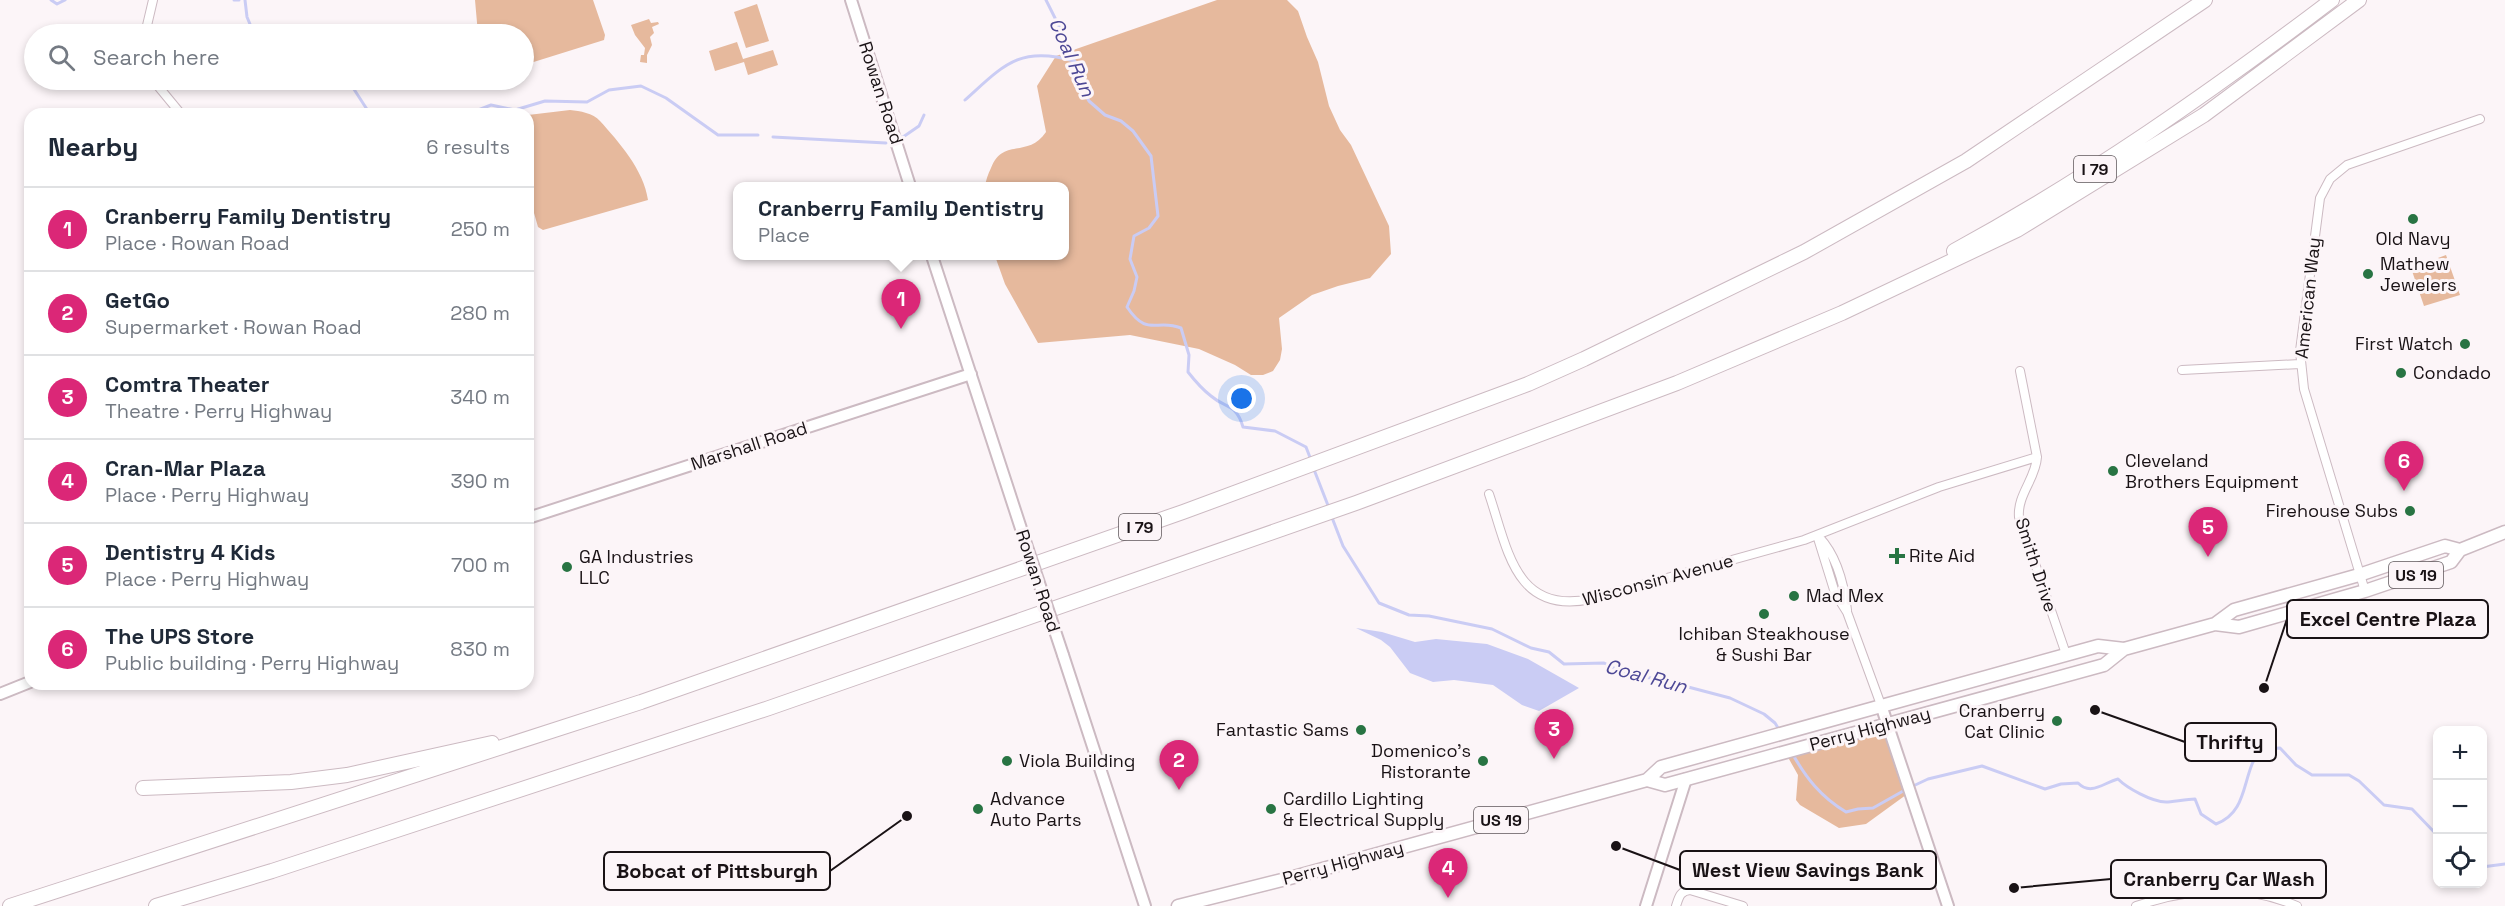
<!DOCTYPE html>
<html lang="en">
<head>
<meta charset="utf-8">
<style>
  :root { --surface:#fff; --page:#f2f2f3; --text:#1f2937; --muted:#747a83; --line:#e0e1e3; --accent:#db2777 }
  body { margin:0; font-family:"Space Grotesk",sans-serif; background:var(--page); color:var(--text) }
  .controls { position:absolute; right:18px; bottom:18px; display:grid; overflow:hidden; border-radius:12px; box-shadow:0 3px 9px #0003 }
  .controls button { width:54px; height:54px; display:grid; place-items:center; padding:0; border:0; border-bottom:2px solid var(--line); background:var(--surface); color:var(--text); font:30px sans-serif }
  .you { position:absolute; left:1242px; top:399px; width:21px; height:21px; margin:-15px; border:4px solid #fff; border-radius:50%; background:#1a73e8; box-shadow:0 0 0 9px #1a73e833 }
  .badge { display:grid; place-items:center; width:39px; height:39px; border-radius:50%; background:var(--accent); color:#fff; font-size:20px; font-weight:700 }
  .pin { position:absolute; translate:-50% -50px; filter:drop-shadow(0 2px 3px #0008) }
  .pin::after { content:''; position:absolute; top:32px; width:21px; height:18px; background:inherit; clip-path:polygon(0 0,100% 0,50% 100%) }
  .popup { position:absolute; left:733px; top:182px; width:336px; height:78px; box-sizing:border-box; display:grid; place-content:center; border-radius:12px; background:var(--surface); filter:drop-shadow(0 2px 4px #0005); font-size:20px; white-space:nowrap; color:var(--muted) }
  .popup b { font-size:22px; color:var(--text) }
  .popup::after { content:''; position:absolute; left:50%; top:100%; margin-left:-12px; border:12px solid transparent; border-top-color:var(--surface) }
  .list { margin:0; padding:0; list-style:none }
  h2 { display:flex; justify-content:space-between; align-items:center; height:78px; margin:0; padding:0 24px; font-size:26px }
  h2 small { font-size:20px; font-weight:400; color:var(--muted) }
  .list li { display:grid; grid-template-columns:39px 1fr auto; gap:18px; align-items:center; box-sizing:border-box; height:84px; padding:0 24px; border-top:2px solid var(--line) }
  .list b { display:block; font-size:22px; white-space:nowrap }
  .list p { margin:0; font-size:20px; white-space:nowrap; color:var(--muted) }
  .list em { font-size:20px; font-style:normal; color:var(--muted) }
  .icon { flex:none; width:33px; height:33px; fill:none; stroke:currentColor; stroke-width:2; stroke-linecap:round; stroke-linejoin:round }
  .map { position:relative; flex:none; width:2505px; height:906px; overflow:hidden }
  .search { position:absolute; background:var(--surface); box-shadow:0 3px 9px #0003; left:24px; top:24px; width:510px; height:66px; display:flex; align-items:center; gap:15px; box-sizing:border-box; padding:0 21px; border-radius:33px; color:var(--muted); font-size:22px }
  .panel { position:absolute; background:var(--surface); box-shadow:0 3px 9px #0003; left:24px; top:108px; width:510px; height:582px; border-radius:18px }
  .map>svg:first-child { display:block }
  .green { fill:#e6b99d }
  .water { fill:#caccf4 }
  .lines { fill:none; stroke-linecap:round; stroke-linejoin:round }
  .stream { stroke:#caccf4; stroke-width:3 }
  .street-casing { stroke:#ccbac2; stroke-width:10 }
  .secondary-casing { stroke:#ccbac2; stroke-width:14 }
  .primary-casing { stroke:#ccbac2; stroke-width:15 }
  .highway-casing { stroke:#ccbac2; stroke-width:16 }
  .street { stroke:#fff; stroke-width:8 }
  .secondary { stroke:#fff; stroke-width:10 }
  .primary { stroke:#fff; stroke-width:12 }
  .highway { stroke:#fff; stroke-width:14 }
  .secondary-bridge-casing { stroke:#ccbac2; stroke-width:14; stroke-linecap:butt }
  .secondary-bridge { stroke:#fff; stroke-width:10 }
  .poi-dot { fill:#287443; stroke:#fcf5f8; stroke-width:2 }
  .labels { text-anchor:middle; stroke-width:6; stroke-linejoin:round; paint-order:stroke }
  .shield { fill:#fcf5f8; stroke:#5d5659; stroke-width:1.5 }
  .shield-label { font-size:16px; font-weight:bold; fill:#191215 }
  .street-label { font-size:18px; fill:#191215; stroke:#fcf5f8 }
  .poi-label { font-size:18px; fill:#191215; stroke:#fcf5f8; text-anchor:start }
  .water-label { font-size:20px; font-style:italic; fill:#4d4896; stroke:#fcf5f8 }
  .leader { fill:none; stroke:#191215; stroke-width:2 }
  .callout-dot { fill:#191215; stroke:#fcf5f8; stroke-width:2 }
  .callout { fill:#fcf5f8; stroke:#191215; stroke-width:2 }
  .callout-label { font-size:20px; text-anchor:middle; font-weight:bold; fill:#191215 }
</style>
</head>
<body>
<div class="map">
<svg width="2505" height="906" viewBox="0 0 2505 906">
  <rect width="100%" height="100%" fill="#fcf5f8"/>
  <!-- green -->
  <path class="green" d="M475,0H593L605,35L604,40L524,65V34H478Z
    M1217,0H1287L1298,11L1307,37L1318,62L1329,106L1340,130L1351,145L1389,226L1391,254L1370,278L1338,286L1312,295L1279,318L1282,349L1280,360L1273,371L1263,375H1251L1235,365L1199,349L1130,335L1038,343L1005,284L995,256H1064V186H985C986,180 988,174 991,168C1003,137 1028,159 1046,132L1037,86L1056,56Z
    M757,4L769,41L746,48L734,12Z
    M649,19L651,23L658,22L659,24L652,27L654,33L650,37L652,45L647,55V63L640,62L641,55H644L645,48L635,35L631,25Z
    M737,42L743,59L773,50L778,65L748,75L744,62L715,71L709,51Z
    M570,110C580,111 593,113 600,121C618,141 644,170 648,200L543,230L538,227L528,192V115Z
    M2446,255L2460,295L2424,306L2411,268Z
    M1887,724L1910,792L1866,824L1839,828L1800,805L1796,800L1798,775L1785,752Z"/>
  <!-- water -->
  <path class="water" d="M1356,628L1382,632L1415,642L1436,639L1487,644L1528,659L1579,688L1539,711L1522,705L1493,685L1454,680L1433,682L1410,673L1390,647L1381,640Z"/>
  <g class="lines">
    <!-- stream -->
    <path class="stream" d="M51,0L57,4L65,0
      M234,0H239
      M245,0L247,17L252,29L267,31L270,34
      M1046,0L1065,38L1068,52L1082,71L1083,90L1089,101L1105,115L1121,121L1133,131L1151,156L1158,216L1149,228L1134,236L1130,259L1137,277L1134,291L1127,307C1148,338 1156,318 1181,328L1189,355L1188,372C1195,381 1202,389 1211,396C1226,409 1236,403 1243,427L1275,431L1306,447L1311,460
      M348,80L370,114
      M965,100C1003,66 1019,45 1074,61
      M400,114H404
      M438,114L447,112L463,114
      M468,114L491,105L515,110L545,101L587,102L609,90L641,86L666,98L718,135H758
      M773,137L886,143
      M903,137L919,126L924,115
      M1313,467L1329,508
      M1331,515L1343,546L1379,603L1409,615L1429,616L1492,629L1531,648L1549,652L1564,664L1604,663L1632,677L1654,678L1730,698L1764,714L1775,723L1780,731
      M1792,753C1806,778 1821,797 1846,812L1858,809L1873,808L1905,790
      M1911,787L1928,779L1982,766L2045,789L2061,784L2078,783C2091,796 2103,783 2118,779C2127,788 2152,802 2166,802C2172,802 2187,799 2195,799L2201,814L2216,824C2250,812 2241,772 2261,749L2280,748L2296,765L2312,775H2349L2359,781L2384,805L2412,809L2438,836
      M2482,867L2505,864"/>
    <!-- street casing -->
    <g class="street-casing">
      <path id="street" d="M145,34L153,0
        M153,80L181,114
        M2182,370L2300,364
        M2020,371L2037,457C2036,478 2017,495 2019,517L2066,654
        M1489,494C1508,550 1515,615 1591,599L1804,540L1939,487L2037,457
        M1817,535L1835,593L1847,612L1881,705
        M1819,537C1837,556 1844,584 1847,610
        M2365,591L2304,389L2300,351L2320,198L2330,179L2347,165L2480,119
        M1676,906C1679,897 1680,891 1690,890L1743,906
        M2136,906C2191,888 2243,883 2297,906"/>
    </g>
    <!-- secondary casing -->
    <g class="secondary-casing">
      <path id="secondary" d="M851,0L910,186
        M932,256L1028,550
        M528,518L971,374
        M1063,655L1145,906
        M0,694L30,682
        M1881,705L1948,906
        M1646,906L1686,779"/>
    </g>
    <!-- primary casing -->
    <g class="primary-casing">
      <path id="primary" d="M2215,624L2239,627L2365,591L2451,562L2460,550L2505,532
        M1647,780L1661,767L2098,646L2124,649L2215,624L2234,610L2359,575L2445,546L2460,550
        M1178,906L1290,878L1647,780L1665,785L2104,665L2124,649"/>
    </g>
    <!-- highway casing -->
    <g class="highway-casing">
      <path id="highway" d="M1954,251C2088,178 2211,92 2332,0
        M143,788L291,782L347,775L492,743
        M10,906L641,702L1183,512L1528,384L1584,359L1804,252L1966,161L2205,0
        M156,906L272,871L769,708L1356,503L1677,383L1842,313L2017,230L2204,115L2359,0"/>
    </g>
    <!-- street -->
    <use href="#street" class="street"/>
    <!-- secondary -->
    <use href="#secondary" class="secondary"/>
    <!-- primary -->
    <use href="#primary" class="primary"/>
    <!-- highway -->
    <use href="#highway" class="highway"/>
    <!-- secondary-bridge casing -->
    <g class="secondary-bridge-casing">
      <path id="secondary-bridge" d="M1028,550L1063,655"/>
    </g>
    <!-- secondary-bridge -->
    <use href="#secondary-bridge" class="secondary-bridge"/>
  </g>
  <!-- markers -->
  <g class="poi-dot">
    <circle cx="2413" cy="219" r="6"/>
    <circle cx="2368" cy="274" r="6"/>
    <circle cx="2465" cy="344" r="6"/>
    <circle cx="2401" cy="373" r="6"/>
    <circle cx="2113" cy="471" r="6"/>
    <circle cx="2410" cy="511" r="6"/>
    <path d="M1894 547h6v6h6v6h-6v6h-6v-6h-6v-6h6z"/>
    <circle cx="567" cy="567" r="6"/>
    <circle cx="1794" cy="596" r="6"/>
    <circle cx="1764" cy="614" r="6"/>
    <circle cx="2057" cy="721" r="6"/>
    <circle cx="1361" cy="730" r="6"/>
    <circle cx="1007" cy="761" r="6"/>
    <circle cx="1483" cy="761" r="6"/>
    <circle cx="978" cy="809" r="6"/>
    <circle cx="1271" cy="809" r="6"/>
  </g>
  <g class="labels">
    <!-- shield labels -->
    <g class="shield">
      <rect x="2074" y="156" width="42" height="26" rx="4.5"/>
      <rect x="1119" y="514" width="42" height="26" rx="4.5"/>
      <rect x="2389" y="562" width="54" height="26" rx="4.5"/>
      <rect x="1474" y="807" width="54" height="26" rx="4.5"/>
    </g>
    <g class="shield-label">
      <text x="2095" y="175">I 79</text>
      <text x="1140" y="533">I 79</text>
      <text x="2416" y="581">US 19</text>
      <text x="1501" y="826">US 19</text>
    </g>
    <!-- street labels -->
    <g class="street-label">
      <text transform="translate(881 93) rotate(72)" y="6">Rowan Road</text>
      <text transform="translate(2308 298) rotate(-84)" y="6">American Way</text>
      <text transform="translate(749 446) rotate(-18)" y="6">Marshall Road</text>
      <text transform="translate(2036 565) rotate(72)" y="6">Smith Drive</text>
      <text transform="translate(1658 580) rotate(-15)" y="6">Wisconsin Avenue</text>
      <text transform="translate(1038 581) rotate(72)" y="6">Rowan Road</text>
      <text transform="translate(1870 729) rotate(-15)" y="6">Perry Highway</text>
      <text transform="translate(1343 863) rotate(-15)" y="6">Perry Highway</text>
    </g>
    <!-- poi labels -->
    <g class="poi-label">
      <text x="2413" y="245" text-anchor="middle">Old Navy</text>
      <text x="2380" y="270">Mathew<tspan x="2380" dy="21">Jewelers</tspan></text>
      <text x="2453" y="350" text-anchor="end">First Watch</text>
      <text x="2413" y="379">Condado</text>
      <text x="2125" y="467">Cleveland<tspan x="2125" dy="21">Brothers Equipment</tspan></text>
      <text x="2398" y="517" text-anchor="end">Firehouse Subs</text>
      <text x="1909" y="562">Rite Aid</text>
      <text x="579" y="563">GA Industries<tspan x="579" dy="21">LLC</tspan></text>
      <text x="1806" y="602">Mad Mex</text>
      <text x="1764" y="640" text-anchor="middle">Ichiban Steakhouse<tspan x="1764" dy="21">&amp; Sushi Bar</tspan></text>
      <text x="2045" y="717" text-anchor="end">Cranberry<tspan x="2045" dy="21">Cat Clinic</tspan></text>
      <text x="1349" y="736" text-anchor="end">Fantastic Sams</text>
      <text x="1471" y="757" text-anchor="end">Domenico's<tspan x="1471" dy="21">Ristorante</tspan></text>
      <text x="1019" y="767">Viola Building</text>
      <text x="990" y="805">Advance<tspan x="990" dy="21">Auto Parts</tspan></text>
      <text x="1283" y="805">Cardillo Lighting<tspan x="1283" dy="21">&amp; Electrical Supply</tspan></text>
    </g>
    <!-- water labels -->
    <g class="water-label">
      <text transform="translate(1072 57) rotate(66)" y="7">Coal Run</text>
      <text transform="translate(1646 676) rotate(15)" y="7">Coal Run</text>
    </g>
  </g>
  <!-- callouts -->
  <path class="leader" d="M2264 688L2287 619M2095 710L2185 742M1616 846L1680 870M907 816L830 871M2014 888L2111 879"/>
  <g class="callout-dot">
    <circle cx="2264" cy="688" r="6"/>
    <circle cx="2095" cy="710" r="6"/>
    <circle cx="1616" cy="846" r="6"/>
    <circle cx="907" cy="816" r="6"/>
    <circle cx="2014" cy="888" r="6"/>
  </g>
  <g class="callout">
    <rect x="2287" y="600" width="201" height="38" rx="6"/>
    <rect x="2185" y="723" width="91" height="38" rx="6"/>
    <rect x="1680" y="851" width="256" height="38" rx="6"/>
    <rect x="604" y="852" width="226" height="38" rx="6"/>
    <rect x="2111" y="860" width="215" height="38" rx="6"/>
  </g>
  <g class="callout-label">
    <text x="2388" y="626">Excel Centre Plaza</text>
    <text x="2230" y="749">Thrifty</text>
    <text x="1808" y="877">West View Savings Bank</text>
    <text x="717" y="878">Bobcat of Pittsburgh</text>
    <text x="2219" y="886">Cranberry Car Wash</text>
  </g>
</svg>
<div class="controls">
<button>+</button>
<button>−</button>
<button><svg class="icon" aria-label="locate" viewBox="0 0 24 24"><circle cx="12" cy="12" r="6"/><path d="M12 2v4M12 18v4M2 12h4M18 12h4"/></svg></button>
</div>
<div class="you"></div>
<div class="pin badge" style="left:901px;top:329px">1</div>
<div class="popup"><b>Cranberry Family Dentistry</b>Place</div>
<div class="pin badge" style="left:1179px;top:790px">2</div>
<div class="pin badge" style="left:1554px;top:759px">3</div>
<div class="pin badge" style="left:1448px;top:898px">4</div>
<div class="pin badge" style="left:2208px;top:557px">5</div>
<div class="pin badge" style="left:2404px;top:491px">6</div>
<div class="search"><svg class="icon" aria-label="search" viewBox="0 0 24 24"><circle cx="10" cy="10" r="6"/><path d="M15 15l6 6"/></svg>Search here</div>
<section class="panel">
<h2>Nearby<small>6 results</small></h2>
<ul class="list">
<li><span class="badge">1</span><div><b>Cranberry Family Dentistry</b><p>Place · Rowan Road</p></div><em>250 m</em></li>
<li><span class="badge">2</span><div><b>GetGo</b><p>Supermarket · Rowan Road</p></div><em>280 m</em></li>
<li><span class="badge">3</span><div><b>Comtra Theater</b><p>Theatre · Perry Highway</p></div><em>340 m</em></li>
<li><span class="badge">4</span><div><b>Cran-Mar Plaza</b><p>Place · Perry Highway</p></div><em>390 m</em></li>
<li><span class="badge">5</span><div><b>Dentistry 4 Kids</b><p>Place · Perry Highway</p></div><em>700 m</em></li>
<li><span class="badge">6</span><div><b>The UPS Store</b><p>Public building · Perry Highway</p></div><em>830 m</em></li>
</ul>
</section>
</div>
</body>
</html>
